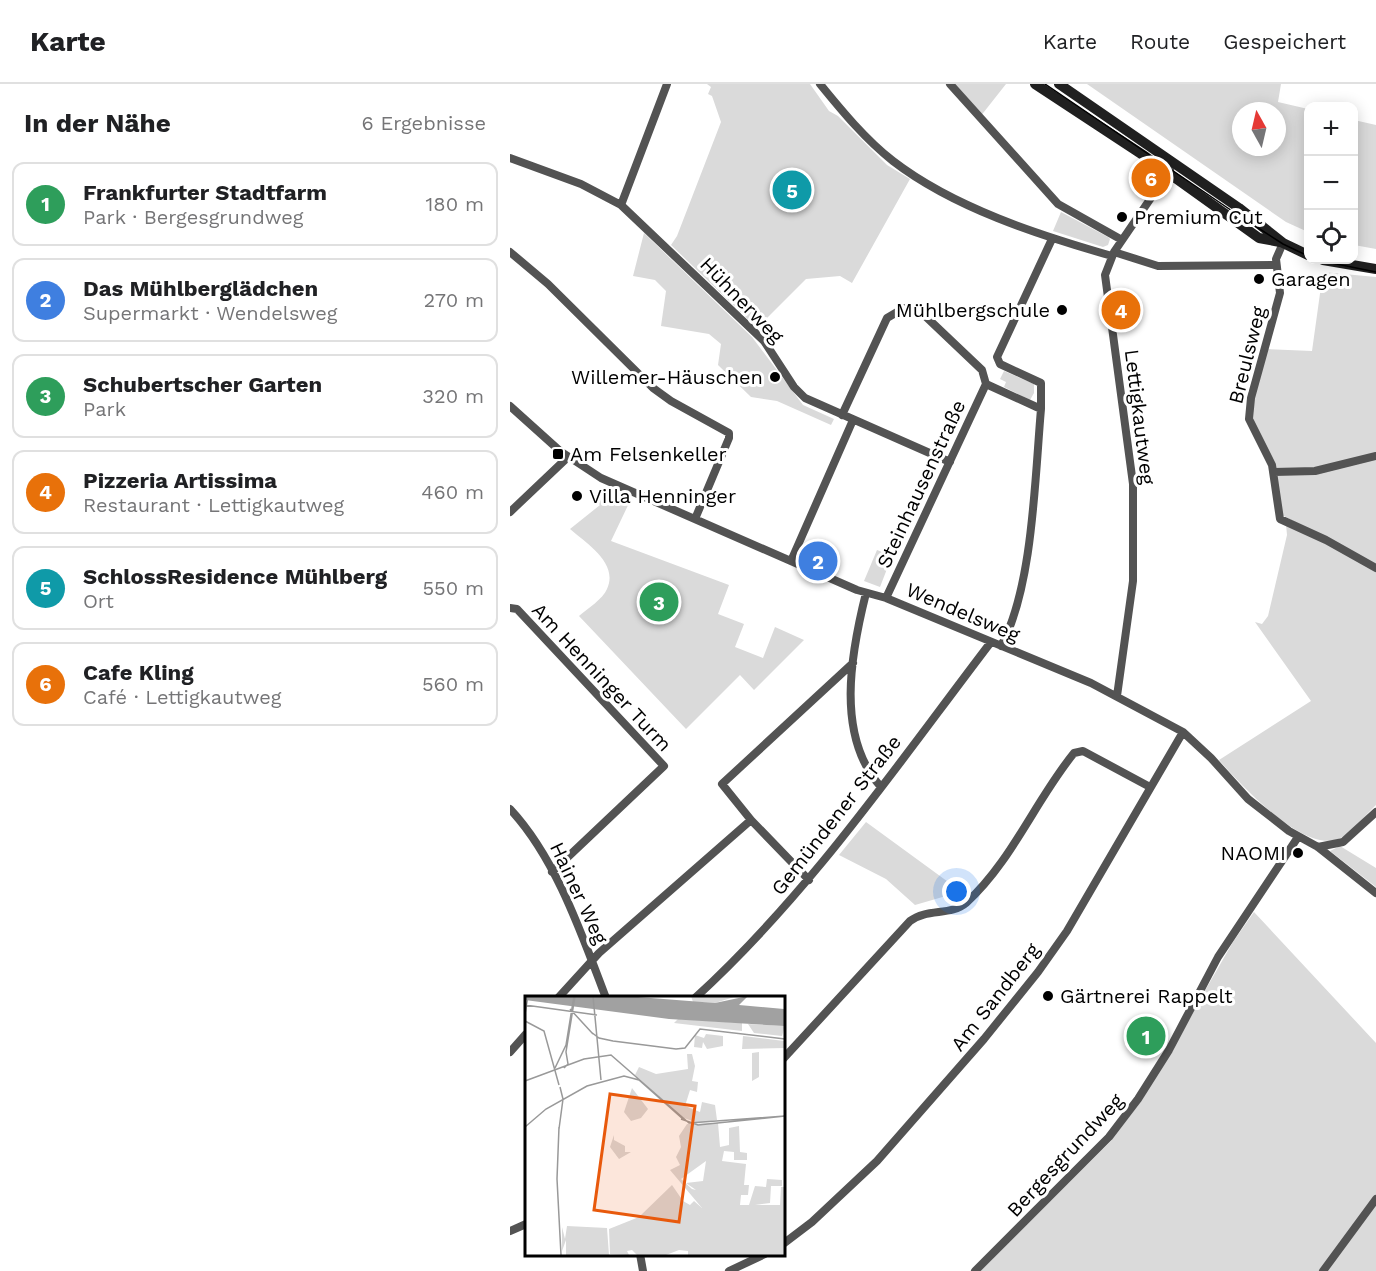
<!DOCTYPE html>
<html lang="de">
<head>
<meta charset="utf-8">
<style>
  :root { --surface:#fff; --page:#f6f6f6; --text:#202124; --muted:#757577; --line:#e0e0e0; --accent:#ea580c }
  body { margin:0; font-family:"Work Sans",sans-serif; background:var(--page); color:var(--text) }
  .controls { position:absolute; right:18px; top:18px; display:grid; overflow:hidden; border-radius:12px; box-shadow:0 3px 15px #0003 }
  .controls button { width:54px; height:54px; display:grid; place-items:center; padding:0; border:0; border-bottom:2px solid var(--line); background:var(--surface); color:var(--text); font:30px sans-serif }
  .compass { position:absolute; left:722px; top:18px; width:54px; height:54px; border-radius:50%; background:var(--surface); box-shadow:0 3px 15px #0003; rotate:352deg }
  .you { position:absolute; left:447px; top:808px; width:21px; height:21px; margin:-15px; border:4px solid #fff; border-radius:50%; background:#1a73e8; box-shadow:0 0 0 9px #1a73e833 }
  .badge { display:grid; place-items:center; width:39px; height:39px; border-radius:50%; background:var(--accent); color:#fff; font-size:20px; font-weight:700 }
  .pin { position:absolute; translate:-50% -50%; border:3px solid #fff; box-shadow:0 2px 6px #0006 }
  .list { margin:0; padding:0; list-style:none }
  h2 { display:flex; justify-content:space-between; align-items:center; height:78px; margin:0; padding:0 24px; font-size:26px }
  h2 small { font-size:20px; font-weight:400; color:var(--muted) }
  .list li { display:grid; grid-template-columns:39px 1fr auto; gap:18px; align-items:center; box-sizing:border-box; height:84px; margin:0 12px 12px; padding:0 12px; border:2px solid var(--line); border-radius:12px }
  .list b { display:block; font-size:22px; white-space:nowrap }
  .list p { margin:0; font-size:20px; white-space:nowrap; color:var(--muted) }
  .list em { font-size:20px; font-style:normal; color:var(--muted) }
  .icon { flex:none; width:33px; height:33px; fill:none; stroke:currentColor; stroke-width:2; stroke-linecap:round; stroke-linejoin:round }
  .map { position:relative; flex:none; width:866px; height:1187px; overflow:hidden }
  header { display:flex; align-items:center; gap:36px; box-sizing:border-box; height:84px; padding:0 30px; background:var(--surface); border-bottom:2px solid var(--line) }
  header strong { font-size:28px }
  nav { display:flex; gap:33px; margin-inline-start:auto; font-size:21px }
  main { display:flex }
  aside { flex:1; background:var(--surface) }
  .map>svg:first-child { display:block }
  .green { fill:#dadada; fill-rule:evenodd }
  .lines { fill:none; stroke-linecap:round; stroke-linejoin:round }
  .street { stroke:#535353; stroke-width:8 }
  .secondary { stroke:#202020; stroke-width:10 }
  .tram { stroke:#000; stroke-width:1.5 }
  .poi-dot { fill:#000; stroke:#fff; stroke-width:2 }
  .labels { text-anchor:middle; stroke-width:6; stroke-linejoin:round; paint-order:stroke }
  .poi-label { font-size:20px; fill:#000; stroke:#fff; text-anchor:start }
  .street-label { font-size:20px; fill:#000; stroke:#fff }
  .inset-road { fill:none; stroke:#999; stroke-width:1.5 }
  .view { fill:#e8590c; fill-opacity:0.15; stroke:#e8590c; stroke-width:3 }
  .inset-edge { fill:none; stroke:#000; stroke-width:3 }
</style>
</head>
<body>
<header>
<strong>Karte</strong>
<nav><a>Karte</a><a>Route</a><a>Gespeichert</a></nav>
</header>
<main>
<aside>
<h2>In der Nähe<small>6 Ergebnisse</small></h2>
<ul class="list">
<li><span class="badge" style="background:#2e9e5b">1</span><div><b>Frankfurter Stadtfarm</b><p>Park · Bergesgrundweg</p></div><em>180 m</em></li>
<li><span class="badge" style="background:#3f7fe0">2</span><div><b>Das Mühlberglädchen</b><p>Supermarkt · Wendelsweg</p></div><em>270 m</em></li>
<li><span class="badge" style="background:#2e9e5b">3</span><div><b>Schubertscher Garten</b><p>Park</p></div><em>320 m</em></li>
<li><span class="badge" style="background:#e8710a">4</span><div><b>Pizzeria Artissima</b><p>Restaurant · Lettigkautweg</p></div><em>460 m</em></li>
<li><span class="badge" style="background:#0f9aa8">5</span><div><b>SchlossResidence Mühlberg</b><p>Ort</p></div><em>550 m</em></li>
<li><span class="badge" style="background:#e8710a">6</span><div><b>Cafe Kling</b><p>Café · Lettigkautweg</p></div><em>560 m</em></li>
</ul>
</aside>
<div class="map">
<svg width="866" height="1187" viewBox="0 0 866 1187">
  <rect width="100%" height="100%" fill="#fff"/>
  <!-- green -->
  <path class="green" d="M197,0H300L319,27L328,32L377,81L400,95L342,199L330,192L296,195L247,244L161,161L167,152L211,38L202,12L198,10L201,3Z
    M439,0H496L470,33Z
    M577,0H771L768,18L798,25V148L776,138ZM731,27H767V63H731Z
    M844,36L866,41V165L844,161Z
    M551,128L598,153L600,155L598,161L593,163L543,147Z
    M134,149L242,253L293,321L324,335L321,341L267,317L241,313L208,281L211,260L199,250L151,242L156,207L145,196L123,192Z
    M813,188L866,193V481L772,431L766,385L743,340L744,314L757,265L802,267Z
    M494,287L524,300V309L520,316L494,303L496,298L490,295Z
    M98,404L121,415L101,457L219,501L208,530L234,540L225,563L253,574L265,543L294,556L244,606L230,591L176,645L69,532C77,525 93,515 97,505C109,479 76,459 60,445L90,421L84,415Z
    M776,440L825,463L866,487V721C855,731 842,750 828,755C793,769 730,700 709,676L801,617L745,538L752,540L758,532L777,451Z
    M367,466L382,472L370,503L354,497Z
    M356,738L456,811L444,820L436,812L405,821L376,795L329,771Z
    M830,762L866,784V803L820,767Z
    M744,828L866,959V1187H470L601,1057L632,1016L723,858Z"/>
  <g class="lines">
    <!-- street -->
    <path class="street" d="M310,0C332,27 355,55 383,77C444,124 529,151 602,172
      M440,0L548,120L612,156
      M0,74L71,100L111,121L254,257L284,303L295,314L440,378
      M111,121L157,0
      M773,159L766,175L770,209L741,314L739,335L762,381L770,435L816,456L866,484
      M0,168L38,200L143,304L161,317L219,349V354L185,435
      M604,168L648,182L766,181
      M476,300L531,325C525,392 523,504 491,562
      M0,322L50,367L91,394L347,506L376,514L581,599L673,648L701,674L738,715L779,747L808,763L866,809
      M531,325V299L490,280L487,273L542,155
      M332,331L377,234L394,224L412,229L472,286L476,300
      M764,388L805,387L866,372
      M0,428L58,373
      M281,477L343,336
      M356,509C341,569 325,652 371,703
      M376,514L476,300
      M0,524L7,525L154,682L42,788
      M607,612L623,497V400L595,191L604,168L660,86
      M0,725C46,774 72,851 96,914
      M808,763L833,758L866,728
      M299,796L241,736L212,700L343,579
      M48,914L89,869L241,736
      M185,914C300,809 387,681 481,558
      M0,968L16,950
      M273,975L400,837C417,824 441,832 456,819C502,777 525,717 564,669L573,667L640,703
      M0,1147L16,1140
      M273,1160L302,1138L367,1077L474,955L528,888L557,847L673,648
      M130,1170L133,1187
      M219,1187L255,1170
      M465,1187L599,1053L628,1015L659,966L708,873L788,753
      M813,1187L866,1115"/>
    <!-- secondary -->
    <path class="secondary" d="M525,0L636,73L749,154L770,158
      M549,0L729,124L773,159L798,171
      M813,176L866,185"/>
    <!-- tram -->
    <path class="tram" d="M535,0L731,133L773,160L798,172
      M807,176L866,188"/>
  </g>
  <!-- markers -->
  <g class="poi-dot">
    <circle cx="612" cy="133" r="6"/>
    <circle cx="749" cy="195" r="6"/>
    <circle cx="552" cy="226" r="6"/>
    <circle cx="265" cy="293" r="6"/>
    <rect x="42" y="364" width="12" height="12" rx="3"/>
    <circle cx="67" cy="412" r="6"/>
    <circle cx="788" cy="769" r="6"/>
    <circle cx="538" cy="912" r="6"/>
  </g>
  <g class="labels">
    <!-- poi labels -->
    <g class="poi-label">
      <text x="624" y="140">Premium Cut</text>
      <text x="761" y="202">Garagen</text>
      <text x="540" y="233" text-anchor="end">Mühlbergschule</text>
      <text x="253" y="300" text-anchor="end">Willemer-Häuschen</text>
      <text x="60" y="377">Am Felsenkeller</text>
      <text x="79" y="419">Villa Henninger</text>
      <text x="776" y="776" text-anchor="end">NAOMI</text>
      <text x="550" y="919">Gärtnerei Rappelt</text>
    </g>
    <!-- street labels -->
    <g class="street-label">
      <text transform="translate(232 216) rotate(46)" y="7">Hühnerweg</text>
      <text transform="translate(737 271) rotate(-76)" y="7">Breulsweg</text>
      <text transform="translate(630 333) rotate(83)" y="7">Lettigkautweg</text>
      <text transform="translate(411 400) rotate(-65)" y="7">Steinhausenstraße</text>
      <text transform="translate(453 528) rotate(23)" y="7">Wendelsweg</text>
      <text transform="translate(92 593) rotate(47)" y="7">Am Henninger Turm</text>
      <text transform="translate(326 731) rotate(-52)" y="7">Gemündener Straße</text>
      <text transform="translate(69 809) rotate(65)" y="7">Hainer Weg</text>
      <text transform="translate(485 913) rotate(-52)" y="7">Am Sandberg</text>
      <text transform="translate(555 1071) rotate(-47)" y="7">Bergesgrundweg</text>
    </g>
  </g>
  <!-- overview -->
  <g transform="translate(15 912)">
    <rect width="260" height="260" fill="#fff"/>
    <path d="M166,0H209V1L190,7L168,6ZM153,23L217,27V35L149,27ZM223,28L259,30V33L257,40L229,37ZM181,38L198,40V50L182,53L178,46L177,52L169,51L170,39L179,42ZM218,40L259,45V52L217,53ZM234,56V81L227,85V57ZM162,58H167L170,70L167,85L173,86L172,96L165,94L160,110L175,116L177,106L190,109L192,124L173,127L159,122L110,79L114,71L131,78L163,73ZM107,92L123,113L116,122L106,125L99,116ZM193,127L195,151L204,149V132L214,130L215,156L222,157V164H209V156L199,155L197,165L221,168L219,189H224L223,199H216L215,209H224L230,190L241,191L242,183L257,184V190H246L245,207L230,209H255L256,191H259V259H163V255L154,254L141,259H112L107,254L102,255L104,259L85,258L84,233L114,221L147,189L158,205L165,209L169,205L177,212L145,174L155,169L151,161L156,151L154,140L162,128ZM181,165L178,185L161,187L171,194L167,193L156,183ZM89,139V144L100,150V156H106L94,163L85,151ZM42,230L82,232L84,259H41V244L37,255V231L40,243Z" fill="#dadada" fill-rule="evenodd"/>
    <path d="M0,0H100L190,7L223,0L214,9L259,13V30L144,23L0,4Z" fill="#a1a1a1"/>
    <path class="inset-road" d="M68,0L76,84M0,9L72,19M45,13L68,38M0,18L3,0M0,25L19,35L34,89M66,36L74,42L88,45L151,53L160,52L175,33L260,43M30,72L41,49L49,0M39,72L43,68L41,56L50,0M0,85L59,63L86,59L164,127L260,120M156,123L173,129L260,120M0,131L21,113L62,90L99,80L114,84L159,124M34,131L32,183L36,259M34,133L38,103L35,91"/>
    <path class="view" d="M85,98L170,110L154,226L69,214Z"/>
    <rect width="260" height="260" class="inset-edge"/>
  </g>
</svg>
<div class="controls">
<button>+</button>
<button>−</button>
<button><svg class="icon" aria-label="locate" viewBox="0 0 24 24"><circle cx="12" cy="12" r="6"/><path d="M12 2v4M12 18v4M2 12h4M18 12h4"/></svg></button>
</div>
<svg class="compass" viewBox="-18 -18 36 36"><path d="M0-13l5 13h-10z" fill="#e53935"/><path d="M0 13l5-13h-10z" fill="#757577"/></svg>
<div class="you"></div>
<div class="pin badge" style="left:636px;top:952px;background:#2e9e5b">1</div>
<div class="pin badge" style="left:308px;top:477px;background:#3f7fe0">2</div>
<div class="pin badge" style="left:149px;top:518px;background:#2e9e5b">3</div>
<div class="pin badge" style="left:611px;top:226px;background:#e8710a">4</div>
<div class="pin badge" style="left:282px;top:106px;background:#0f9aa8">5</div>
<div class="pin badge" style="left:641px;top:94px;background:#e8710a">6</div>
</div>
</main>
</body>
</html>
